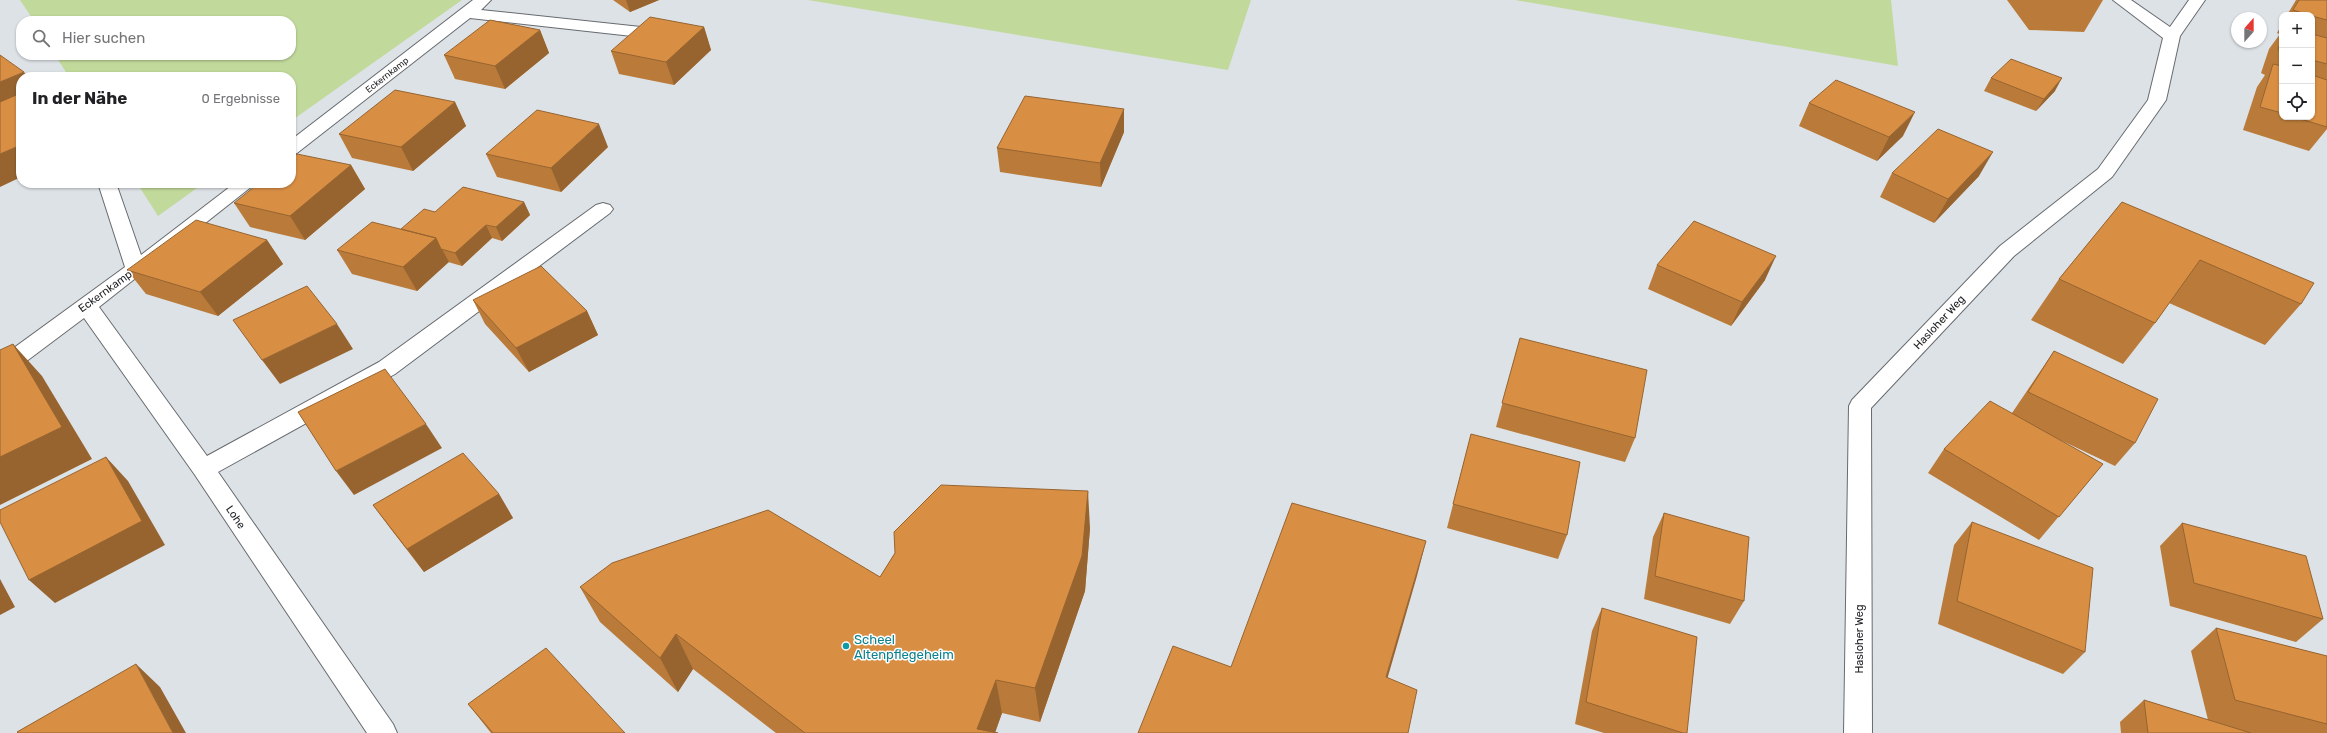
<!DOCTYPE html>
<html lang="de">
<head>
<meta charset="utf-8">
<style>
  :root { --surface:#fff; --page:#f2f2f2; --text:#202124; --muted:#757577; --line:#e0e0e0 }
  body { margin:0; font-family:Rubik,sans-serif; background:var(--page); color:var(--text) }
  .controls { position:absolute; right:12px; top:12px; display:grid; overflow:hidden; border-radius:8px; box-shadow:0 1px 3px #0004 }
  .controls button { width:36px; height:36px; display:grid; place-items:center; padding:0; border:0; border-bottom:1px solid var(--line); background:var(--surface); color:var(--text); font:20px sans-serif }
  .compass { position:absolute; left:2231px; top:12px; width:36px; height:36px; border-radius:50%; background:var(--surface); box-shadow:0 1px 3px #0004; rotate:21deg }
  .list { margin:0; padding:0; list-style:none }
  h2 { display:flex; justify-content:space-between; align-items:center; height:52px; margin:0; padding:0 16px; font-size:17px }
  h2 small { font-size:13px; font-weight:400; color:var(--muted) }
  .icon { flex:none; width:22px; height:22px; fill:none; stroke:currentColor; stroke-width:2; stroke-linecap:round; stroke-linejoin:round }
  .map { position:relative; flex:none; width:2327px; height:733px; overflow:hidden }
  .search { position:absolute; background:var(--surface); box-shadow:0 1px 3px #0004; left:16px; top:16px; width:280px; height:44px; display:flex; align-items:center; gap:10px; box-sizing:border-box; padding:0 14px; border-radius:16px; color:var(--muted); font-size:15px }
  .panel { position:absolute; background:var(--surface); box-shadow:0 1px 3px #0004; left:16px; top:72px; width:280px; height:116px; border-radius:16px }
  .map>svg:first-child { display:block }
  .green { fill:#c2d99c }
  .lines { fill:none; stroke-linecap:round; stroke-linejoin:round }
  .minor-casing { stroke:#676b6f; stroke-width:2 }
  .minor { fill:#fff; fill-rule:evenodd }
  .wall { fill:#ba7b3a }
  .shaded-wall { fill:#976430 }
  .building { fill:#d88f44; stroke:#976430 }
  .culture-dot { fill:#0f9aa8; stroke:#fff; stroke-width:1.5 }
  .labels { text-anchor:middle; stroke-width:3; stroke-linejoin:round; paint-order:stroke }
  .far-street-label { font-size:9px; fill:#1b1c1e; stroke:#fff }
  .street-label { font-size:11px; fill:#1b1c1e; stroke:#fff }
  .near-culture-label { font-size:13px; fill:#0d838f; stroke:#fff; text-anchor:start }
</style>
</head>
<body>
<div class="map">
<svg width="2327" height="733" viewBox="0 0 2327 733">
  <rect width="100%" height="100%" fill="#dde2e7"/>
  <!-- green -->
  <path class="green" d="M20,0H462L291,121V77H69L55,55H291V21H34Z
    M808,0H1251L1228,70Z
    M1515,0H1891L1898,66Z
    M137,183H204L158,216Z"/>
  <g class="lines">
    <!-- minor casing -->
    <g class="minor-casing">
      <path id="minor" d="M473,0H491L481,10L641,27L647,29L649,32L647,35L641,37L470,18L297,153L291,155V140Z
        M2113,0H2131L2170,27L2189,0H2205L2180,36L2166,100L2112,177L2014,256L1871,408L1872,733H1844L1849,406L1852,400L2000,246L2098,169L2148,100L2163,38Z
        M98,183H116L141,255L235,183H256L99,307L207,456L379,362L596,205L603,203L610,205L613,209L610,213L395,374L218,472L393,724L397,733H367L195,475L84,318L8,375L0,377V358L125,267Z"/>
    </g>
    <!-- minor -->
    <use href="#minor" class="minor"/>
  </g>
  <!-- wall -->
  <path class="wall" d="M613,0H659L630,12Z
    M2007,0H2103L2084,32L2029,30Z
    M2296,0H2327V129L2309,151L2243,130L2257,87L2265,75L2261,73L2269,49L2280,34L2277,33L2282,24V117H2312V15H2287Z
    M704,27L711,50L674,85L619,74L611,51Z
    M540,30L549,53L505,89L455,79L444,55Z
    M1991,78L2055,91L2036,111L1984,91Z
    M455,102L466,126L413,171L352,158L339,134Z
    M1809,103L1903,136L1877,161L1799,126Z
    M1124,109V132L1101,187L1000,172L997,148Z
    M608,147L561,192L497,177L486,154Z
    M351,165L365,189L305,240L250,227L234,203Z
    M1892,173L1979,176L1934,223L1880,197Z
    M524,202L530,215L502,241L492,238L462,266L448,262L417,291L352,274L337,250L401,229Z
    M2122,202L2301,304L2265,345L2169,303L2155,323L2123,364L2031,320L2059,279Z
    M267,240L283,264L218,316L146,294L127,270Z
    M1657,265L1765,280L1731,326L1648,289Z
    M473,300L587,311L598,335L529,372L485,324Z
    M1520,338L1635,438L1625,462L1496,427Z
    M2054,351L2135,443L2115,466L2056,438L2103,464L2039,540L1928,473L1944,449L2012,413L2037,376Z
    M1471,434L1567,535L1558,559L1447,528Z
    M499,494L513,518L424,572L390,528L373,505Z
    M1664,513L1744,601L1730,624L1644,599L1653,537Z
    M1972,522L2085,652L2063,674L1938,624L1954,545Z
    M2182,523L2323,619L2296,642L2170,606L2160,546Z
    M1090,528L1085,591L1040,722L1002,713L995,732L998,733H776L693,669L678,692L600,622L580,587L880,577L895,553Z
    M1602,608L1687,733H1604L1575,724L1592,631Z
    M2216,628L2327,656V733H2121L2120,722L2144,700L2208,720L2191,651Z
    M468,704L625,733H491Z"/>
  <!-- shaded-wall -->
  <path class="shaded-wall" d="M626,0H659L630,12Z
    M704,27L711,50L674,85L666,62Z
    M540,30L549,53L505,89L495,66Z
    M24,72L28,77H21V114L0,123V82Z
    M2062,78L2055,91L2036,111L2044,99Z
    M455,102L466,126L413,171L401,147Z
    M1124,109V132L1101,187L1100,163Z
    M1915,112L1903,136L1877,161L1889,137Z
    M599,124L608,147L561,192L551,168Z
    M21,145V177L0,187V154Z
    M1993,152L1979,176L1934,223L1948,199Z
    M351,165L365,189L305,240L290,216Z
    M524,202L530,215L502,241L496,227Z
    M486,225L492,238L462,266L455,253Z
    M436,238L449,262L417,291L403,267Z
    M267,240L283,264L218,316L200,292Z
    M1776,256L1765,280L1731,326L1742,302Z
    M587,311L598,335L529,372L516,348Z
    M337,324L353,349L280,384L262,360Z
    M13,344L42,376L92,459L0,505V457Z
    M426,424L442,448L354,495L336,471Z
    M106,457L128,481L165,545L55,603L29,580Z
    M1088,491L1090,528L1085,591L1040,722L1035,688Z
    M499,494L513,518L424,572L407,549Z
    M1426,541L1417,576L1378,711L1386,677Z
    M0,579L15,607L0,615Z
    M676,634L693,669L678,692L660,658Z
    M136,664L160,687L186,733H173Z
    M996,680L1002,713L995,733L977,729Z"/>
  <!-- building -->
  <path class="building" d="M2299,0H2327V20L2312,16V15H2309L2293,10Z
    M650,17L704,27L666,62L611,51Z
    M490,20L540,30L495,66L444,55Z
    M2312,34L2327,38V64L2312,60Z
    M2282,37V52L2278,50Z
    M0,55L24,72L0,82Z
    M2011,59L2062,78L2044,99L1991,78Z
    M2273,64L2282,66V113L2260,107Z
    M2312,75L2327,80V127L2294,117H2312Z
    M1836,80L1915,112L1889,137L1809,103Z
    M395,90L455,102L401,147L339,134Z
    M21,93V145L0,154V102Z
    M1025,96L1124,109L1100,163L997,148Z
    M537,110L599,124L551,168L486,154Z
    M1938,129L1993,152L1948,199L1892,173Z
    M297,154L351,165L290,216L234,203L259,183H291V159Z
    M463,187L524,202L496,227L486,225L455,253L441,249L436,238L401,229L424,209L435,212Z
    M2122,202L2314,283L2301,304L2200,260L2155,323L2059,279Z
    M196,220L267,240L200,292L127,270Z
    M1694,221L1776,256L1742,302L1657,265Z
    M372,222L436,238L403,267L337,250Z
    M541,266L587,311L516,348L473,300Z
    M307,286L337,324L262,360L233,320Z
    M1520,338L1647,370L1635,438L1502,403Z
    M13,344L62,427L0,457V350Z
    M2054,351L2158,399L2135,443L2028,392Z
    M385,369L426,424L336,471L298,412Z
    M1990,401L2103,464L2059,517L1944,449Z
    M1471,434L1580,462L1567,535L1453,504Z
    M463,453L499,494L407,549L373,505Z
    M106,457L142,521L29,580L0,522V510Z
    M941,485L1088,491L1082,556L1035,688L996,680L977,729L998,733H805L676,634L660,658L580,587L612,563L768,510L880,577L895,553L894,532Z
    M1292,503L1426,541L1386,677L1417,690L1408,733H1138L1173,646L1231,667Z
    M1664,513L1749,537L1744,601L1655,576Z
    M1972,522L2093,568L2085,652L1957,601Z
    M2182,523L2306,556L2323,619L2194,583Z
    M1602,608L1697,637L1687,733H1683L1586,702Z
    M2216,628L2327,656V724L2235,700Z
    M546,648L625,733H493L468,704Z
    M136,664L173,733H18L17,732Z
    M2144,700L2251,733H2148Z"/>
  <!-- markers -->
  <circle class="culture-dot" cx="846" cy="646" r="4"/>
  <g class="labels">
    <!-- far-street labels -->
    <g class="far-street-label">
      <text transform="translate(387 75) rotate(-38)" y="3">Eckernkamp</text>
    </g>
    <!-- street labels -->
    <g class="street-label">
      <text transform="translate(105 291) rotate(-36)" y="4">Eckernkamp</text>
      <text transform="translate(1939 322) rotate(-47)" y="4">Hasloher Weg</text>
      <text transform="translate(236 517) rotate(56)" y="4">Lohe</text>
      <text transform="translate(1859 639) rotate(-90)" y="4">Hasloher Weg</text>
    </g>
    <!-- near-culture labels -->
    <g class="near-culture-label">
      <text x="854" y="644">Scheel<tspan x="854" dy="15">Altenpflegeheim</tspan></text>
    </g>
  </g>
</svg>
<div class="controls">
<button>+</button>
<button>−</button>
<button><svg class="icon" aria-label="locate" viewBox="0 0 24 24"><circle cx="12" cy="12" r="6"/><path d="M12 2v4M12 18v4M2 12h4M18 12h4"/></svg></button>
</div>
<svg class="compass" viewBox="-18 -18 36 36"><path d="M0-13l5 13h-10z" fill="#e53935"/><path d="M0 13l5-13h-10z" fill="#757577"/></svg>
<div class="search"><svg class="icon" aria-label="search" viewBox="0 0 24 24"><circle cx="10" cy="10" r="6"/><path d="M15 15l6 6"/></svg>Hier suchen</div>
<section class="panel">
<h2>In der Nähe<small>0 Ergebnisse</small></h2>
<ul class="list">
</ul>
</section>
</div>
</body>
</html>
